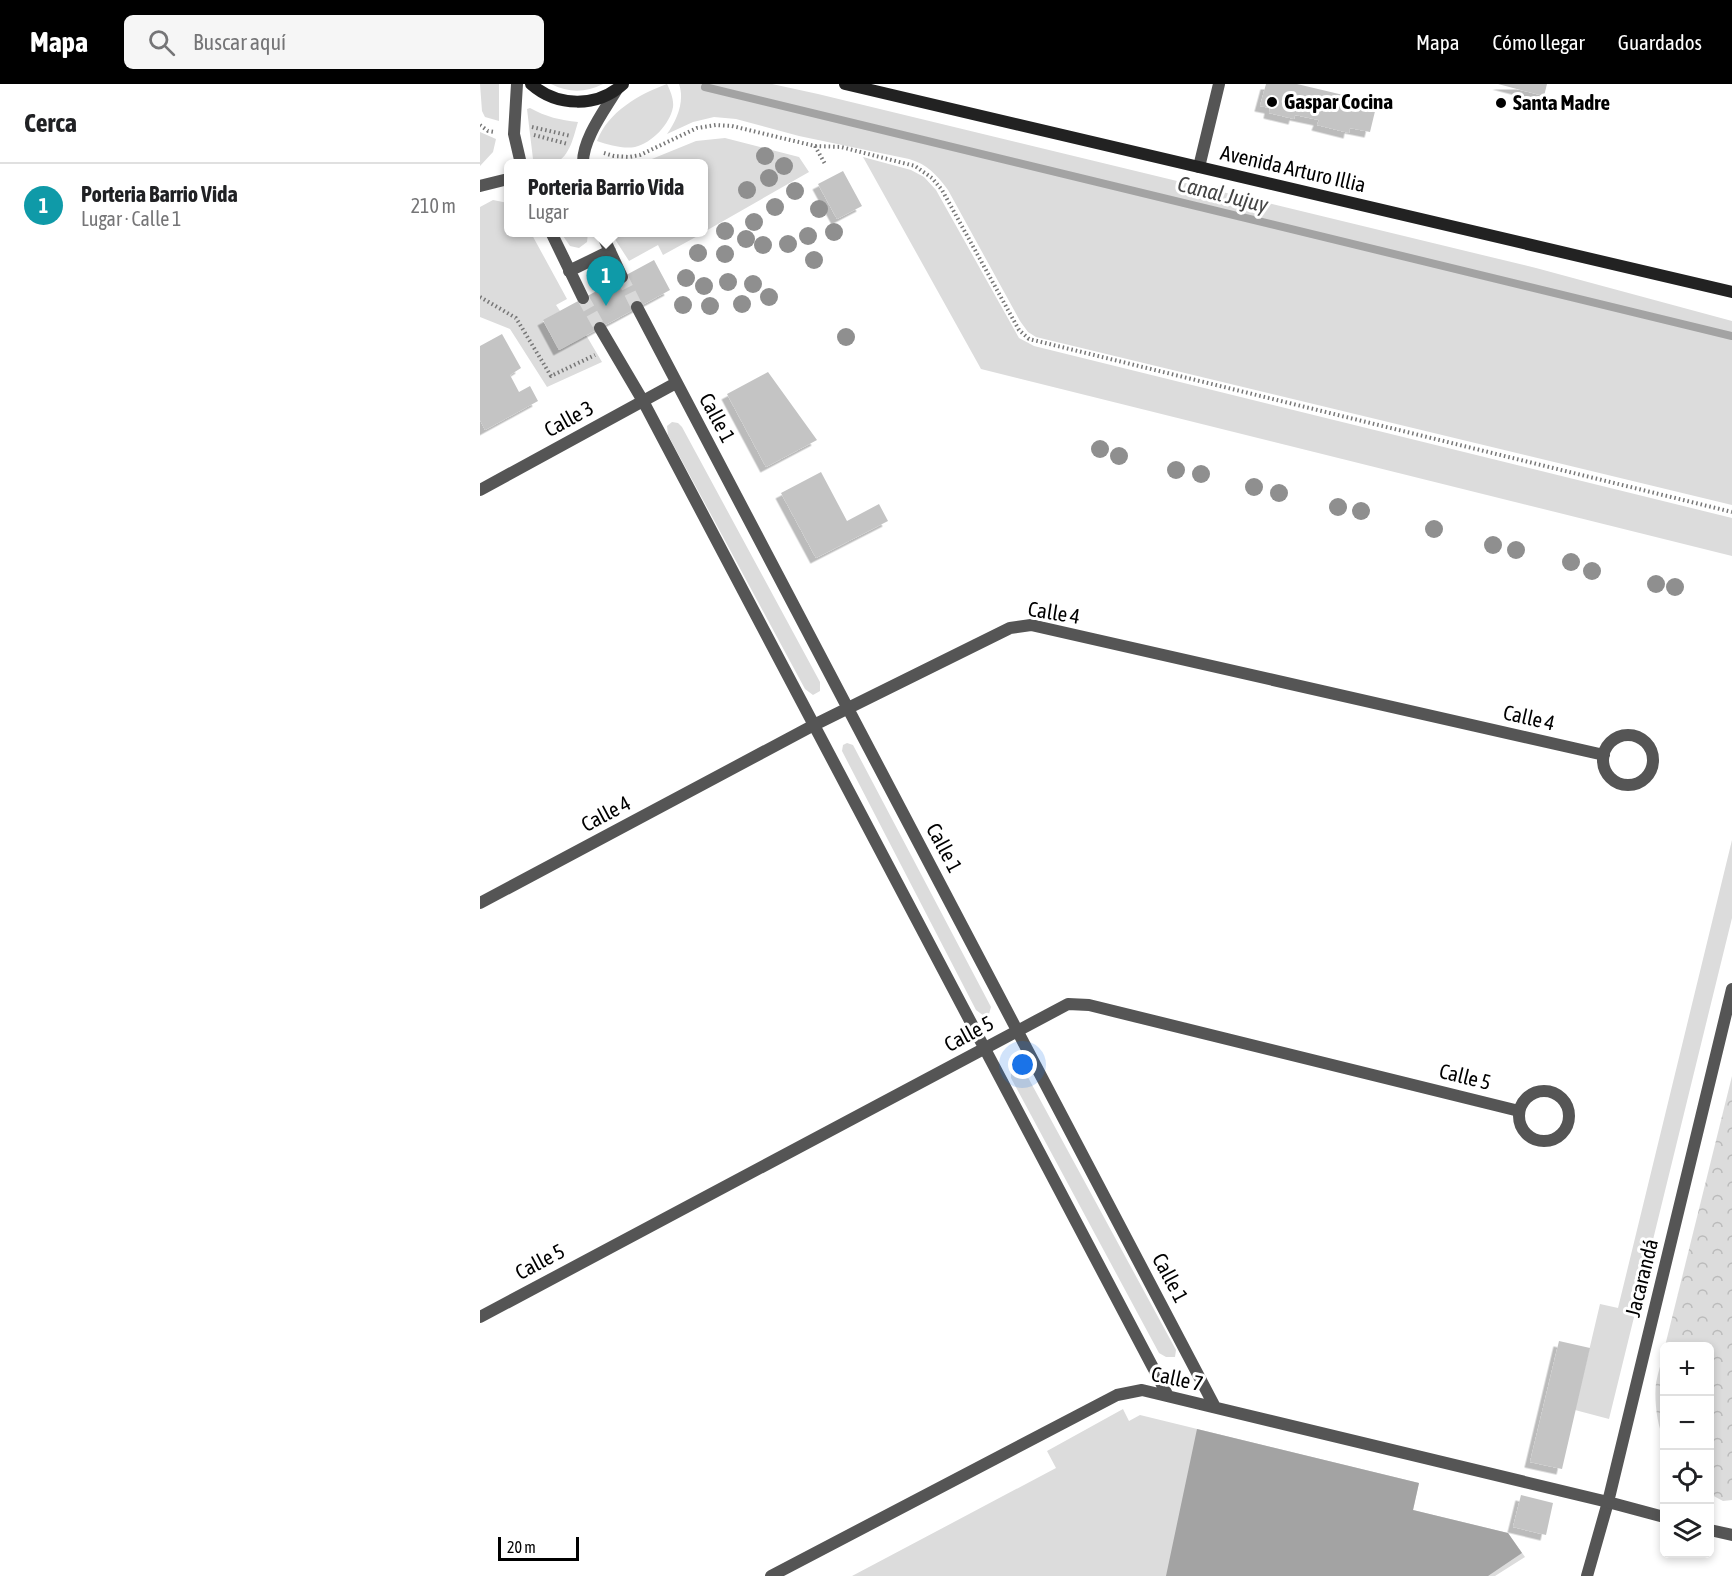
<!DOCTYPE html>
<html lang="es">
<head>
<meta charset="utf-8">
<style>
  :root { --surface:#fff; --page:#f6f6f6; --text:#202124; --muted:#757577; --line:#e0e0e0; --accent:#000 }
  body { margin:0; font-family:"Asap Condensed",sans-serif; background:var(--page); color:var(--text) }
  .controls { position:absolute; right:18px; bottom:18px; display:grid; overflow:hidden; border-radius:9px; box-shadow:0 3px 9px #0003 }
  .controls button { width:54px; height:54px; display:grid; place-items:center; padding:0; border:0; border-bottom:2px solid var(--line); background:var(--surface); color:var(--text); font:30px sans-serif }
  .scale { position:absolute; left:18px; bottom:15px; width:81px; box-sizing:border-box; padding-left:6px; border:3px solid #000; border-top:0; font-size:16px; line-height:21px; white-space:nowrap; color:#000; -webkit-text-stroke:4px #fff; paint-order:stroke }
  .you { position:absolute; left:543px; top:981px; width:21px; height:21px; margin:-15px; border:4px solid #fff; border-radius:50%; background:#1a73e8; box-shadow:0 0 0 9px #1a73e833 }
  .badge { display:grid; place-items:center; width:39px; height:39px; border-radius:50%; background:var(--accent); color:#fff; font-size:20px; font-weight:700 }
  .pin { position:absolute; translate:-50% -50px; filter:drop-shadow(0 2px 3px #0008) }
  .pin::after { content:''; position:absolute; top:32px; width:21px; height:18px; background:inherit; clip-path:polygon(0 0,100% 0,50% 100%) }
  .popup { position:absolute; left:24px; top:75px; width:204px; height:78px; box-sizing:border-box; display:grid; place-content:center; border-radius:9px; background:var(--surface); filter:drop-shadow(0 2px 4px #0005); font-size:20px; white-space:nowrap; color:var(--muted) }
  .popup b { font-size:22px; color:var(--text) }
  .popup::after { content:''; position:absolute; left:50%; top:100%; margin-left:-12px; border:12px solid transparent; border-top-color:var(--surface) }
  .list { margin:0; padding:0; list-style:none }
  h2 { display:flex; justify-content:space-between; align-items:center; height:78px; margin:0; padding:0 24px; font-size:26px }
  h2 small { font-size:20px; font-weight:400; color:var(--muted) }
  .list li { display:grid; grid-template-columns:39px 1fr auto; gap:18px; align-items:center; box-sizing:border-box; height:84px; padding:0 24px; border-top:2px solid var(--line) }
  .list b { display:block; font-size:22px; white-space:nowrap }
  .list p { margin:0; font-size:20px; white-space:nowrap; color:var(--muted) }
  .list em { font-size:20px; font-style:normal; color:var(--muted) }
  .icon { flex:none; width:33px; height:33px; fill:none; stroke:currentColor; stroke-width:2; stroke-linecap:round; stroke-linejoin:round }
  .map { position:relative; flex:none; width:1252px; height:1492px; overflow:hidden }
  header { display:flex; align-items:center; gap:36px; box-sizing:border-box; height:84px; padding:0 30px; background:var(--accent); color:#fff }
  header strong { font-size:28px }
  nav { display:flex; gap:33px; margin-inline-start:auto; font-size:21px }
  .search { width:420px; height:54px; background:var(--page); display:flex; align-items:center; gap:15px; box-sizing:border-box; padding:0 21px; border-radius:9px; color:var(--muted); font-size:22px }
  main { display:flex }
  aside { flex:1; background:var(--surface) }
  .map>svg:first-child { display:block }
  .grass { fill:#dcdcdc }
  .park { fill:url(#park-crowns) }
  .water { fill:#a3a3a3 }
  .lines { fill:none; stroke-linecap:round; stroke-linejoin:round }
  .stream { stroke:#a3a3a3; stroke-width:8 }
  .building { fill:#c4c4c4; filter:url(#shadow) }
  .minor-tunnel { stroke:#d9d9d9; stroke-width:12; stroke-dasharray:12 6; stroke-linecap:butt }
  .path { stroke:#777; stroke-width:4; stroke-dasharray:1.5 3; stroke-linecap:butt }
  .service { stroke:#555; stroke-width:12 }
  .minor { stroke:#555; stroke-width:12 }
  .secondary { stroke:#222; stroke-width:12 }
  .tree { fill:#8f8f8f }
  .poi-dot { fill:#000; stroke:#fff; stroke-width:2 }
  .labels { text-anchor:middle; stroke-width:6; stroke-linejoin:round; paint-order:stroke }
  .poi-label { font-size:21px; font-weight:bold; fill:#000; stroke:#fff; text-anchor:start }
  .street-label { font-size:21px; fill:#000; stroke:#fff }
  .water-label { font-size:22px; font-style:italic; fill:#444; stroke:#fff }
</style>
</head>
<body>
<header>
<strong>Mapa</strong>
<div class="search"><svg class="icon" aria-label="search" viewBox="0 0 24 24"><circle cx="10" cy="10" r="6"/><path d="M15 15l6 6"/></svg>Buscar aquí</div>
<nav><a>Mapa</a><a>Cómo llegar</a><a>Guardados</a></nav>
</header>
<main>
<aside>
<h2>Cerca<small></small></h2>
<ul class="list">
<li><span class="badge" style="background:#0f9aa8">1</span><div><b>Porteria Barrio Vida</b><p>Lugar · Calle 1</p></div><em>210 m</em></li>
</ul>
</aside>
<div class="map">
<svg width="1252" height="1492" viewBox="0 0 1252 1492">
  <defs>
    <pattern id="park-crowns" width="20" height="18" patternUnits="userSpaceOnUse" patternTransform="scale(1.5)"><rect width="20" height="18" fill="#dcdcdc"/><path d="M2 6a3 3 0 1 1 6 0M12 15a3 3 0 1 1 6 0" fill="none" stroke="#bbb"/></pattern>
    <filter id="shadow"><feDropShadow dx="-5.5" dy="5.5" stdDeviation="0" flood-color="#0004"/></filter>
  </defs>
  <rect width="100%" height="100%" fill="#fff"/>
  <!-- grass -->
  <path class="grass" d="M0,0H19V37L5,33L2,27Z
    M71,0H123C105,9 89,9 71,0Z
    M187,0C190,6 194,15 193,23C190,40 172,59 155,63C143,65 129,61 117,57C128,28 159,10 187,0Z
    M199,0H292L338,10L1056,184L1252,237V421L556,253L548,248L540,237L468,106C457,91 447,80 429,75L319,52L256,35L234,33L213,38L187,50C197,36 205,17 199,0Z
    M50,24C66,33 80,36 98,38C94,51 90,73 75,79C69,81 61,80 55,79L53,75L47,25Z
    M0,48L16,55L13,68L0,82Z
    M245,54L319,73L329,88L224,148V80L162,79L216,57Z
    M383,73L431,86L444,93L456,106L539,254L554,262L1252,434V472L501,285Z
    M13,116L28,119V148L51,149L87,215L76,221L80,227L63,237L79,266L106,251L122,278L67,303L30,245L0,233V123Z
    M81,149H108L107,158L99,164L90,162Z
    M131,149H223L183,171L178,161L149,177Z
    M192,338L198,339L202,343L340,598V607L333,611L325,605L188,351L187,342Z
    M367,659L373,661L511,923L509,930L504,932L496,926L362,667L363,661Z
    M1252,756V834L1129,1335L1095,1326L1120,1220L1138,1224Z
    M538,981L544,986L696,1266L695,1273H686L679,1269L531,994V985Z
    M643,1325L649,1337L660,1331L939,1399L933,1426L1028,1449L1045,1473L1015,1492H372L576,1384L567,1367Z"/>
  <!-- park -->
  <path class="park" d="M1252,992V1416L1243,1417L1230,1410V1262H1185Z
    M1184,1266V1356C1177,1341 1174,1316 1176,1299C1178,1288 1182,1277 1184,1266Z"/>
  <!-- water -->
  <path class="water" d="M717,1345L939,1399L933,1426L1028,1449L1042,1469L1008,1492H686Z"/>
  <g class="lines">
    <!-- stream -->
    <path class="stream" d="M225,3L1252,252"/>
  </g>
  <!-- building -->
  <path class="building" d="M786,0H817L897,19L890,48L870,44L869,49L837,41L839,36L815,31L814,35L789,29L790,24L780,22Z
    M1018,0H1067L1064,12Z
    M363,87L382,122L357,135L338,100Z
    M174,176L190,206L79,266L63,236Z
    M22,250L41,284L30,291L39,308L50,302L58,317L5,346L0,336V262Z
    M288,288L337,356L286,383L247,310Z
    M341,388L367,437L399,420L408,437L336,474L301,409Z
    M1079,1257L1110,1264L1082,1385L1050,1378Z
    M1041,1411L1073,1419L1066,1451L1033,1443Z"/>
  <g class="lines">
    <!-- minor-tunnel -->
    <path class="minor-tunnel" d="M142,193L157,223
      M103,214L120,244"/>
    <!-- path -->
    <path class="path" d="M0,41L8,47L14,48
      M52,43L91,52
      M54,51L88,60
      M335,62L345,80
      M124,69L134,72L149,73L160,71L217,44L236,41L252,42L335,62L361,63L435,82L452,94L462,106L539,246L549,255L1252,428
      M0,213L36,234L71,292L115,271"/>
    <!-- service -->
    <path class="service" d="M0,102L28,95
      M1107,1492L1128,1418"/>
    <!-- minor -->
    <path class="minor" d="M37,0L34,50L41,80
      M103,80C102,56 124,27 136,7
      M719,83L739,0
      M71,148L103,214
      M121,148L142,193
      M89,187L130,167
      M157,223L735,1323
      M120,244L163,317L688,1312
      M0,406L196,299
      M1123 676a25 25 0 1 1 50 0a25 25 0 1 1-50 0Z
      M0,819L334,641L530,544L551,541L1124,671
      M1039 1032a25 25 0 1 1 50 0a25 25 0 1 1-50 0Z
      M0,1233L588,920L609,921L1039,1027
      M1128,1418L1252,905
      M1230,1446L1252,1451
      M291,1492L637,1311L662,1306L1128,1418L1184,1433"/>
    <!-- secondary -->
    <path class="secondary" d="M51,0C77,23 117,24 143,0
      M365,0L1252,208"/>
  </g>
  <!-- trees -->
  <g class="tree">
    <circle cx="285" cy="72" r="9"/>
    <circle cx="304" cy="82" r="9"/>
    <circle cx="289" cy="94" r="9"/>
    <circle cx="267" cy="106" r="9"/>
    <circle cx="315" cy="107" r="9"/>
    <circle cx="295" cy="123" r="9"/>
    <circle cx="339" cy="125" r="9"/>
    <circle cx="274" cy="138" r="9"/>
    <circle cx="245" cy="147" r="9"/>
    <circle cx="354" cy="148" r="9"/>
    <circle cx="328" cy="152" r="9"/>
    <circle cx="266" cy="155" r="9"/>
    <circle cx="308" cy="160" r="9"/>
    <circle cx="283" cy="161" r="9"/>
    <circle cx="218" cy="169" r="9"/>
    <circle cx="245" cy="170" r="9"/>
    <circle cx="334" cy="176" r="9"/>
    <circle cx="206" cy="194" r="9"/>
    <circle cx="248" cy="198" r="9"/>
    <circle cx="273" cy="200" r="9"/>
    <circle cx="224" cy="202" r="9"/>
    <circle cx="289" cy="213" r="9"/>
    <circle cx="262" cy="220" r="9"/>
    <circle cx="203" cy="221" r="9"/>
    <circle cx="230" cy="222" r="9"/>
    <circle cx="366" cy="253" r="9"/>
    <circle cx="620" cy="365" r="9"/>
    <circle cx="639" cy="372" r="9"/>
    <circle cx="696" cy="386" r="9"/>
    <circle cx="721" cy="390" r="9"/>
    <circle cx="774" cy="403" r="9"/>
    <circle cx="799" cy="409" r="9"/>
    <circle cx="858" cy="423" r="9"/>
    <circle cx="881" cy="427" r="9"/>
    <circle cx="954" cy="445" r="9"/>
    <circle cx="1013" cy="461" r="9"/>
    <circle cx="1036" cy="466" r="9"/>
    <circle cx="1091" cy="478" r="9"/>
    <circle cx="1112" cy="487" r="9"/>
    <circle cx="1176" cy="500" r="9"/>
    <circle cx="1195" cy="503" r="9"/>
  </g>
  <!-- markers -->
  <g class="poi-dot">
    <circle cx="792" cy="18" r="6"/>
    <circle cx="1021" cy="19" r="6"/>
  </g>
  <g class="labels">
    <!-- poi labels -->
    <g class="poi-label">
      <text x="804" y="25">Gaspar Cocina</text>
      <text x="1033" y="26">Santa Madre</text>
    </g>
    <!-- street labels -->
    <g class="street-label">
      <text transform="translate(813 85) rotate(13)" y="7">Avenida Arturo Illia</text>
      <text transform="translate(237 334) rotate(62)" y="7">Calle 1</text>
      <text transform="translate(89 335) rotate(-29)" y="7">Calle 3</text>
      <text transform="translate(574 529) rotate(9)" y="7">Calle 4</text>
      <text transform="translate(1049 634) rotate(13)" y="7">Calle 4</text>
      <text transform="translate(126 730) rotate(-28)" y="7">Calle 4</text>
      <text transform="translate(464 764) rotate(62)" y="7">Calle 1</text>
      <text transform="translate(489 950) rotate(-28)" y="7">Calle 5</text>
      <text transform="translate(985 993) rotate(14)" y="7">Calle 5</text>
      <text transform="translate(60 1178) rotate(-28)" y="7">Calle 5</text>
      <text transform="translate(690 1194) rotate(62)" y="7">Calle 1</text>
      <text transform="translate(1162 1194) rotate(-76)" y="7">Jacarandá</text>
      <text transform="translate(697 1295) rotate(12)" y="7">Calle 7</text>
    </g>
    <!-- water labels -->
    <g class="water-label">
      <text transform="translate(743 110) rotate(14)" y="8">Canal Jujuy</text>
    </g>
  </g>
</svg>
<div class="controls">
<button>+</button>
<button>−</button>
<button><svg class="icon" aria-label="locate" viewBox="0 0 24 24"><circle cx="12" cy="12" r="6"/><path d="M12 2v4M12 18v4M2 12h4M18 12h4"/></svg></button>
<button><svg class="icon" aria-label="layers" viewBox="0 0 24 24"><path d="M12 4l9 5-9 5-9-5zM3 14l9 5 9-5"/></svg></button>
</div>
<div class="scale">20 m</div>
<div class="you"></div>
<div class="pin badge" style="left:126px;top:222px;background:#0f9aa8">1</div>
<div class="popup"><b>Porteria Barrio Vida</b>Lugar</div>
</div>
</main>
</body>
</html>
